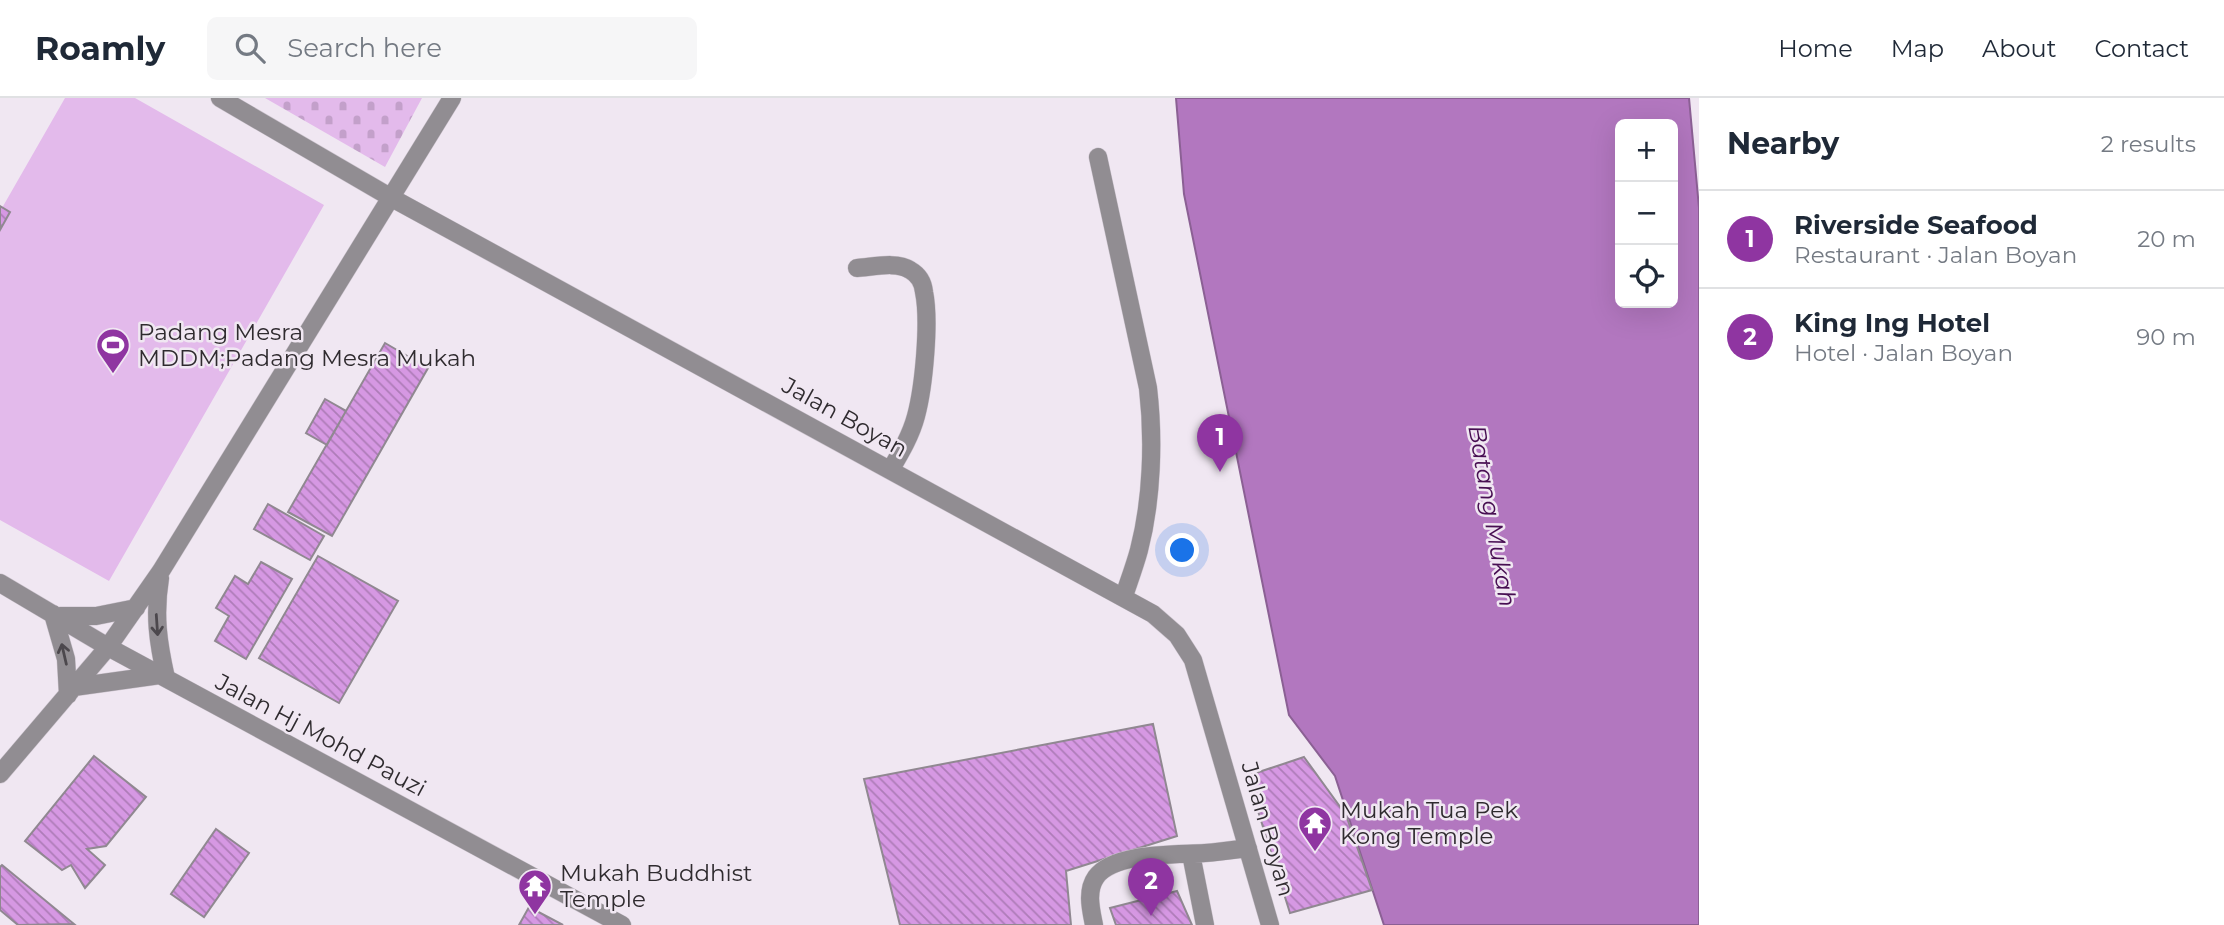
<!DOCTYPE html>
<html lang="en">
<head>
<meta charset="utf-8">
<style>
  :root { --surface:#fff; --page:#f6f6f7; --text:#1f2937; --muted:#747a83; --line:#e0e1e3; --accent:#8f35a1 }
  body { margin:0; font-family:Montserrat,sans-serif; background:var(--page); color:var(--text) }
  .controls { position:absolute; right:21px; top:21px; display:grid; overflow:hidden; border-radius:10px; box-shadow:0 7px 28px #0002 }
  .controls button { width:63px; height:63px; display:grid; place-items:center; padding:0; border:0; border-bottom:2px solid var(--line); background:var(--surface); color:var(--text); font:35px sans-serif }
  .you { position:absolute; left:1183px; top:453px; width:24px; height:24px; margin:-18px; border:5px solid #fff; border-radius:50%; background:#1a73e8; box-shadow:0 0 0 10px #1a73e833 }
  .badge { display:grid; place-items:center; width:46px; height:46px; border-radius:50%; background:var(--accent); color:#fff; font-size:23px; font-weight:700 }
  .pin { position:absolute; translate:-50% -58px; filter:drop-shadow(0 2px 4px #0008) }
  .pin::after { content:''; position:absolute; top:37px; width:24px; height:21px; background:inherit; clip-path:polygon(0 0,100% 0,50% 100%) }
  .list { margin:0; padding:0; list-style:none }
  h2 { display:flex; justify-content:space-between; align-items:center; height:91px; margin:0; padding:0 28px; font-size:30px }
  h2 small { font-size:23px; font-weight:400; color:var(--muted) }
  .list li { display:grid; grid-template-columns:46px 1fr auto; gap:21px; align-items:center; box-sizing:border-box; height:98px; padding:0 28px; border-top:2px solid var(--line) }
  .list b { display:block; font-size:26px; white-space:nowrap }
  .list p { margin:0; font-size:23px; white-space:nowrap; color:var(--muted) }
  .list em { font-size:23px; font-style:normal; color:var(--muted) }
  .icon { flex:none; width:38px; height:38px; fill:none; stroke:currentColor; stroke-width:2; stroke-linecap:round; stroke-linejoin:round }
  .map { position:relative; flex:none; width:1699px; height:827px; overflow:hidden }
  header { display:flex; align-items:center; gap:42px; box-sizing:border-box; height:98px; padding:0 35px; background:var(--surface); border-bottom:2px solid var(--line) }
  header strong { font-size:33px }
  nav { display:flex; gap:38px; margin-inline-start:auto; font-size:24px }
  .search { width:490px; height:63px; background:var(--page); display:flex; align-items:center; gap:18px; box-sizing:border-box; padding:0 24px; border-radius:10px; color:var(--muted); font-size:26px }
  main { display:flex }
  aside { flex:1; background:var(--surface) }
  .map>svg:first-child { display:block }
  .grass { fill:#e3baeb }
  .cemetery { fill:url(#cemetery-stones) }
  .water { fill:#b277bf; stroke:#8b6094; stroke-width:2; fill-rule:evenodd }
  .building { fill:url(#building-back-hatch); stroke:#908891; stroke-width:2 }
  .lines { fill:none; stroke-linecap:round; stroke-linejoin:round }
  .minor-casing { stroke:#cdc5cf; stroke-width:19 }
  .minor { stroke:#918d92; stroke-width:18 }
  .oneway { stroke:#4c484d }
  .labels { text-anchor:middle; stroke-width:5; stroke-linejoin:round; paint-order:stroke }
  .poi-label { font-size:23px; fill:#2f2b2f; stroke:#f0e7f2; text-anchor:start }
  .street-label { font-size:23px; fill:#2f2b2f; stroke:#f0e7f2 }
  .water-label { font-size:24px; font-style:italic; fill:#470e52; stroke:#f0e7f2 }
</style>
</head>
<body>
<header>
<strong>Roamly</strong>
<div class="search"><svg class="icon" aria-label="search" viewBox="0 0 24 24"><circle cx="10" cy="10" r="6"/><path d="M15 15l6 6"/></svg>Search here</div>
<nav><a>Home</a><a>Map</a><a>About</a><a>Contact</a></nav>
</header>
<main>
<div class="map">
<svg width="1699" height="827" viewBox="0 0 1699 827">
  <defs>
    <pattern id="cemetery-stones" width="16" height="16" patternUnits="userSpaceOnUse" patternTransform="scale(1.75)"><rect width="16" height="16" fill="#e3baeb"/><path d="M2 7V4a2 2 0 0 1 4 0v3zM10 15v-3a2 2 0 0 1 4 0v3z" fill="#c3a0ca"/></pattern>
    <pattern id="building-back-hatch" width="6" height="6" patternUnits="userSpaceOnUse" patternTransform="scale(1.75)"><rect width="6" height="6" fill="#d698e3"/><path d="M-1 5l2 2M0 0l6 6M5-1l2 2" fill="none" stroke="#ae7cb8"/></pattern>
  </defs>
  <rect width="100%" height="100%" fill="#f0e7f2"/>
  <!-- grass -->
  <path class="grass" d="M65,0H135L324,107L109,483L0,422V133L10,114L2,110Z"/>
  <!-- cemetery -->
  <path class="cemetery" d="M265,0H422L385,69Z"/>
  <!-- water -->
  <path class="water" d="M1176,0H1689L1699,110V827H1384L1335,678L1289,617L1184,96ZM1620,26H1673V205H1620Z"/>
  <!-- building -->
  <path class="building" d="M0,108L10,114L0,132Z
    M385,245L428,270L332,438L288,414Z
    M325,301L346,313L327,347L306,335Z
    M268,406L324,438L310,462L254,431Z
    M318,458L398,503L339,605L259,560Z
    M261,464L292,481L246,561L215,543L229,518L216,510L235,478L248,486Z
    M1153,626L1177,738L1066,773L1071,827H900L864,681Z
    M94,658L146,699L106,748L87,751L105,767L85,790L71,767L62,772L25,743Z
    M1304,659L1346,717L1372,792L1290,815L1247,678Z
    M216,731L249,755L204,819L171,796Z
    M2,767L74,826L18,827L0,812V769Z
    M1177,793L1192,827H1116L1110,810Z
    M529,809L563,827H519Z"/>
  <g class="lines">
    <!-- minor casing -->
    <g class="minor-casing">
      <path id="minor" d="M220,0L390,99L1153,516L1177,537L1193,562L1270,827
        M1098,59L1148,290C1154,341 1152,402 1139,452C1135,467 1129,483 1124,498
        M857,170C873,169 897,163 910,172C919,177 923,184 924,194C930,223 924,288 916,318C911,337 901,354 891,371
        M160,480C154,517 158,544 166,580
        M0,485L108,549L622,827
        M53,516L66,561L68,597
        M60,518H96L136,510
        M74,589L160,577
        M0,676L108,549L161,473L452,0
        M1191,756L1205,827
        M1094,827C1091,812 1086,793 1096,779C1114,754 1176,757 1205,755C1219,754 1233,752 1248,750"/>
    </g>
    <!-- minor -->
    <use href="#minor" class="minor"/>
  </g>
  <!-- one-way arrows -->
  <defs><path id="oneway-shaft" d="M-6 0H5M1.5-3L5.5 0L1.5 3" fill="none" stroke-width="1.6" stroke-linecap="round" stroke-linejoin="round" transform="scale(1.75)"/></defs>
  <g class="oneway">
    <use href="#oneway-shaft" transform="translate(157 527) rotate(86)"/>
    <use href="#oneway-shaft" transform="translate(64 556) rotate(-103)"/>
  </g>
  <!-- icons -->
  <defs>
    <g id="stadium-pin" transform="scale(1.75)"><path d="M0 17L-7.5 6A9.5 9.5 0 1 1 7.5 6Z" fill="#8f35a1" stroke="#f0e7f2"/><path d="M0-5a6.5 5 0 1 0 0 10a6.5 5 0 1 0 0-10ZM-3.5-1.8h7v3.6h-7Z" fill="#fff"/></g>
    <g id="temple-pin" transform="scale(1.75)"><path d="M0 17L-7.5 6A9.5 9.5 0 1 1 7.5 6Z" fill="#8f35a1" stroke="#f0e7f2"/><path d="M0-6L5-2H3V0L6.5 2.5H4V6H1.5V3h-3V6H-4V2.5H-6.5L-3 0V-2H-5Z" fill="#fff"/></g>
  </defs>
  <g fill-rule="evenodd">
    <use href="#stadium-pin" x="113" y="247"/>
    <use href="#temple-pin" x="1315" y="725"/>
    <use href="#temple-pin" x="535" y="788"/>
  </g>
  <g class="labels">
    <!-- poi labels -->
    <g class="poi-label">
      <text x="138" y="242">Padang Mesra<tspan x="138" dy="26">MDDM;Padang Mesra Mukah</tspan></text>
      <text x="1340" y="720">Mukah Tua Pek<tspan x="1340" dy="26">Kong Temple</tspan></text>
      <text x="560" y="783">Mukah Buddhist<tspan x="560" dy="26">Temple</tspan></text>
    </g>
    <!-- street labels -->
    <g class="street-label">
      <text transform="translate(845 319) rotate(29)" y="8">Jalan Boyan</text>
      <text transform="translate(321 637) rotate(28)" y="8">Jalan Hj Mohd Pauzi</text>
      <text transform="translate(1268 731) rotate(74)" y="8">Jalan Boyan</text>
    </g>
    <!-- water labels -->
    <g class="water-label">
      <text transform="translate(1492 418) rotate(80)" y="8">Batang Mukah</text>
    </g>
  </g>
</svg>
<div class="controls">
<button>+</button>
<button>−</button>
<button><svg class="icon" aria-label="locate" viewBox="0 0 24 24"><circle cx="12" cy="12" r="6"/><path d="M12 2v4M12 18v4M2 12h4M18 12h4"/></svg></button>
</div>
<div class="you"></div>
<div class="pin badge" style="left:1220px;top:374px">1</div>
<div class="pin badge" style="left:1151px;top:818px">2</div>
</div>
<aside>
<h2>Nearby<small>2 results</small></h2>
<ul class="list">
<li><span class="badge">1</span><div><b>Riverside Seafood</b><p>Restaurant · Jalan Boyan</p></div><em>20 m</em></li>
<li><span class="badge">2</span><div><b>King Ing Hotel</b><p>Hotel · Jalan Boyan</p></div><em>90 m</em></li>
</ul>
</aside>
</main>
</body>
</html>
